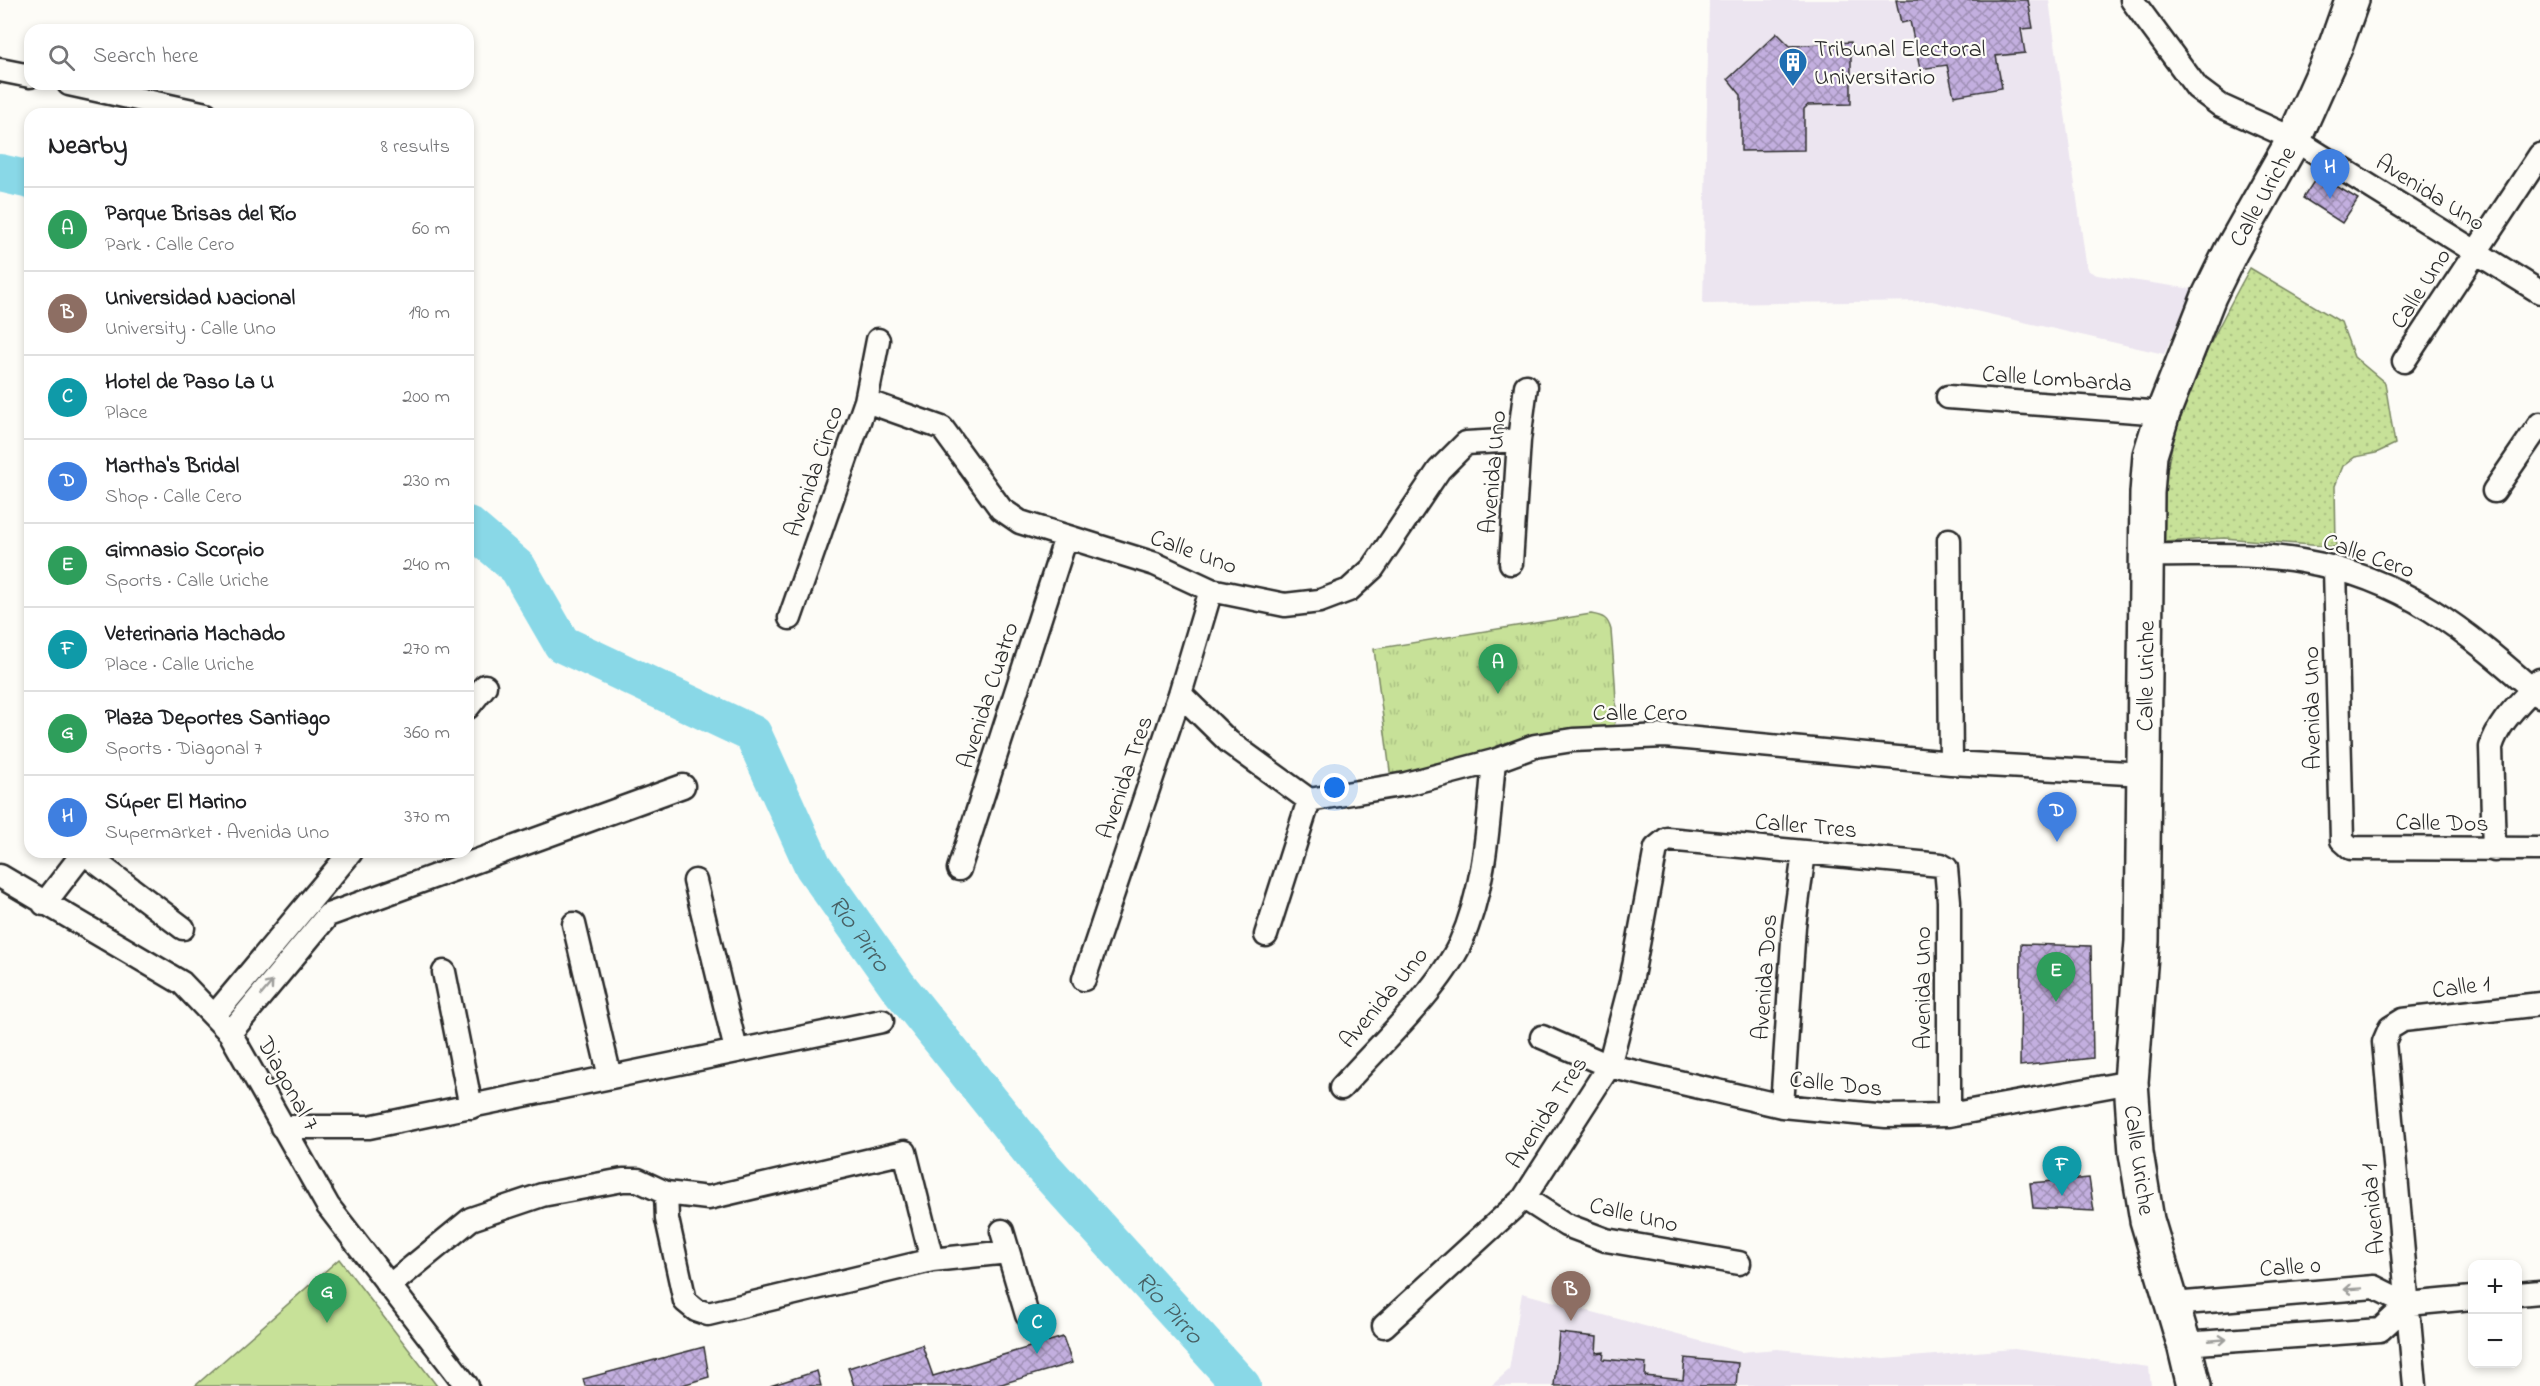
<!DOCTYPE html>
<html lang="en">
<head>
<meta charset="utf-8">
<style>
  :root { --surface:#fff; --page:#f6f6f6; --text:#202124; --muted:#757577; --line:#e0e0e0; --accent:#1a73e8 }
  body { margin:0; font-family:"Indie Flower",sans-serif; background:var(--page); color:var(--text) }
  .controls { position:absolute; right:18px; bottom:18px; display:grid; overflow:hidden; border-radius:12px; box-shadow:0 3px 9px #0003 }
  .controls button { width:54px; height:54px; display:grid; place-items:center; padding:0; border:0; border-bottom:2px solid var(--line); background:var(--surface); color:var(--text); font:30px sans-serif }
  .you { position:absolute; left:1335px; top:788px; width:21px; height:21px; margin:-15px; border:4px solid #fff; border-radius:50%; background:#1a73e8; box-shadow:0 0 0 9px #1a73e833 }
  .badge { display:grid; place-items:center; width:39px; height:39px; border-radius:50%; background:var(--accent); color:#fff; font-size:20px; font-weight:700 }
  .pin { position:absolute; translate:-50% -50px; filter:drop-shadow(0 2px 3px #0008) }
  .pin::after { content:''; position:absolute; top:32px; width:21px; height:18px; background:inherit; clip-path:polygon(0 0,100% 0,50% 100%) }
  .list { margin:0; padding:0; list-style:none }
  h2 { display:flex; justify-content:space-between; align-items:center; height:78px; margin:0; padding:0 24px; font-size:26px }
  h2 small { font-size:20px; font-weight:400; color:var(--muted) }
  .list li { display:grid; grid-template-columns:39px 1fr auto; gap:18px; align-items:center; box-sizing:border-box; height:84px; padding:0 24px; border-top:2px solid var(--line) }
  .list b { display:block; font-size:22px; white-space:nowrap }
  .list p { margin:0; font-size:20px; white-space:nowrap; color:var(--muted) }
  .list em { font-size:20px; font-style:normal; color:var(--muted) }
  .icon { flex:none; width:33px; height:33px; fill:none; stroke:currentColor; stroke-width:2; stroke-linecap:round; stroke-linejoin:round }
  .map { position:relative; flex:none; width:2540px; height:1386px; overflow:hidden }
  .search { position:absolute; background:var(--surface); box-shadow:0 3px 9px #0003; left:24px; top:24px; width:450px; height:66px; display:flex; align-items:center; gap:15px; box-sizing:border-box; padding:0 21px; border-radius:18px; color:var(--muted); font-size:22px }
  .panel { position:absolute; background:var(--surface); box-shadow:0 3px 9px #0003; left:24px; top:108px; width:450px; height:750px; border-radius:18px }
  .map>svg:first-child { display:block }
  .built { fill:#ece5f0 }
  .grass { fill:url(#grass-dots); stroke:#798662; stroke-width:1.5 }
  .park { fill:url(#park-tufts); stroke:#798662; stroke-width:1.5 }
  .pitch { fill:#c7e198; stroke:#798662; stroke-width:1.5 }
  .lines { fill:none; stroke-linecap:round; stroke-linejoin:round }
  .river { stroke:#89d8e7; stroke-width:38 }
  .building { fill:url(#building-cross-hatch); stroke:#2b2b2b; stroke-width:1.5 }
  .street-casing { stroke:#2b2b2b; stroke-width:27 }
  .secondary-casing { stroke:#2b2b2b; stroke-width:38 }
  .street { stroke:#fdfcf7; stroke-width:22 }
  .secondary { stroke:#fdfcf7; stroke-width:33 }
  .oneway { stroke:#9e9e9b }
  .labels { text-anchor:middle; stroke-width:4.5; stroke-linejoin:round; paint-order:stroke }
  .poi-label { font-size:24px; fill:#2b2b2b; stroke:#fdfcf7; text-anchor:start }
  .street-label { font-size:24px; fill:#2b2b2b; stroke:#fdfcf7 }
  .water-label { font-size:26px; font-style:italic; fill:#475f63; stroke:#fdfcf7 }
</style>
</head>
<body>
<div class="map">
<svg width="2540" height="1386" viewBox="0 0 2540 1386">
  <defs>
    <pattern id="grass-dots" width="8" height="8" patternUnits="userSpaceOnUse" patternTransform="scale(1.5)"><rect width="8" height="8" fill="#c7e198"/><path d="M2 2h.1M6 6h.1" fill="none" stroke="#abc183" stroke-width="1.8" stroke-linecap="round"/></pattern>
    <pattern id="park-tufts" width="24" height="20" patternUnits="userSpaceOnUse" patternTransform="scale(1.5)"><rect width="24" height="20" fill="#c7e198"/><path d="M3 7l-1-3M5 7V3M7 7l1-3M15 17l-1-3M17 17v-4M19 17l1-3" fill="none" stroke="#abc183"/></pattern>
    <pattern id="building-cross-hatch" width="8" height="8" patternUnits="userSpaceOnUse" patternTransform="scale(1.5)"><rect width="8" height="8" fill="#c3afdf"/><path d="M0 0l8 8M0 8l8-8" fill="none" stroke="#9f8fb5"/></pattern>
  </defs>
  <rect width="100%" height="100%" fill="#fdfcf7"/>
  <filter id="ink" filterUnits="userSpaceOnUse"><feTurbulence type="fractalNoise" baseFrequency=".0167" numOctaves="2"/><feDisplacementMap in="SourceGraphic" scale="12" xChannelSelector="R" yChannelSelector="G"/><feConvolveMatrix kernelMatrix="1 2 1 2 8 2 1 2 1" color-interpolation-filters="sRGB"/></filter>
  <g filter="url(#ink)">
    <!-- built -->
    <path class="built" d="M1709,0H2049L2086,263L2089,271L2097,275L2193,289L2164,354L1932,301L1703,304Z
      M1522,1293L1741,1352L1777,1349L1884,1359L2014,1349L2149,1367L2151,1386H1491L1509,1370Z"/>
    <!-- grass -->
    <path class="grass" d="M2250,268L2341,322L2354,357L2385,383L2395,444L2376,453L2355,457L2343,466L2335,486L2336,547L2224,538L2164,542C2154,447 2205,349 2250,268Z"/>
    <!-- park -->
    <path class="park" d="M1591,614C1603,616 1608,618 1611,630C1612,649 1620,717 1613,729L1391,779L1374,649Z"/>
    <!-- pitch -->
    <path class="pitch" d="M339,1259L437,1386H195Z"/>
    <g class="lines">
      <!-- river -->
      <g class="river">
        <path d="M0,173L30,180"/>
        <path id="s1" d="M468,525L518,568L562,644L753,734L813,866L898,986L1043,1167L1242,1386"/>
      </g>
    </g>
    <!-- building -->
    <path class="building" d="M1896,0H2028L2033,28L2021,29L2025,53L1996,56L2002,88L1954,96L1947,65L1920,69L1910,21L1901,23Z
      M1777,33L1790,46L1851,42V104L1808,105L1804,109V150L1741,151V95L1728,79Z
      M2318,175L2358,199L2342,223L2303,198Z
      M2021,944L2091,946L2093,1058L2020,1066Z
      M2089,1178L2094,1211L2033,1208L2030,1183Z
      M1559,1333L1597,1337L1596,1353L1604,1352L1603,1359L1646,1363L1645,1376L1683,1380L1685,1358L1738,1363L1736,1386H1554Z
      M1063,1337L1072,1363L995,1386H854L848,1368L922,1345L933,1376Z
      M704,1347L709,1377L679,1386H585L583,1379Z
      M817,1371L821,1386H770Z"/>
    <g class="lines">
      <!-- street casing -->
      <g class="street-casing">
        <path id="street" d="M2132,0L2197,88L2221,106L2294,139L2540,292
          M0,70L30,76
          M69,84L206,114
          M2404,361L2540,155
          M1948,397L2163,413
          M866,401L942,428L1001,509L1020,522L1155,564L1211,590L1285,605L1320,601L1349,590L1373,568L1439,470L1466,443L1519,440
          M2494,491L2540,424
          M1949,540L1951,763
          M2147,555C2198,556 2252,552 2302,561C2404,578 2465,630 2540,696
          M1511,563L1519,440L1526,386
          M2335,569L2342,840L2351,848L2540,849
          M790,618L866,401L878,340
          M1180,694L1229,742L1309,800L1406,784L1494,761L1535,746L1573,740L1665,736L1951,763L2145,774
          M468,707L485,686
          M2494,850L2491,747C2499,720 2523,701 2540,680
          M84,853L183,928
          M959,869L1066,537
          M0,876L182,983L230,1033L328,1206L467,1386
          M695,881L736,1050
          M44,904L84,852
          M574,924L610,1077
          M1266,935L1309,800
          M444,972L471,1107
          M1084,979L1180,694L1211,590
          M214,1016L351,852
          M230,1033L328,915L683,786
          M1542,1037L1609,1066L1782,1106L1886,1116L1949,1115L2131,1082
          M1341,1088C1376,1048 1438,991 1460,944C1486,886 1488,823 1494,761
          M1782,1106L1794,926L1804,853
          M282,1127H369L882,1021
          M1524,1198L1566,1225L1606,1240L1739,1263
          M1002,1231L1027,1315
          M932,1260L1008,1252
          M389,1286L471,1219L542,1195L623,1180H638L666,1193L708,1198L905,1152L932,1260L708,1314L696,1310L685,1301L667,1219L666,1193
          M2518,1294L2540,1292
          M2173,1304L2374,1287L2408,1304L2472,1298
          M1384,1326L1524,1198L1609,1066L1631,982L1656,848L1667,839L1941,865L1946,868L1949,901V1115
          M2184,1344L2380,1330L2408,1304
          M2415,1386L2384,1042L2390,1028L2403,1020L2540,1004"/>
      </g>
      <!-- secondary casing -->
      <g class="secondary-casing">
        <g id="secondary">
          <path id="s2" d="M2194,1386L2184,1344L2147,1220L2136,1153L2131,1082L2142,941L2147,493L2150,455L2163,413L2209,296L2231,251L2294,139L2336,45L2352,0"/>
        </g>
      </g>
      <!-- street -->
      <use href="#street" class="street"/>
      <!-- secondary -->
      <use href="#secondary" class="secondary"/>
    </g>
    <!-- one-way arrows -->
    <defs><path id="oneway-shaft" d="M-6 0H5M1.5-3L5.5 0L1.5 3" fill="none" stroke-width="1.6" stroke-linecap="round" stroke-linejoin="round" transform="scale(1.5)"/></defs>
    <g class="oneway">
      <use href="#oneway-shaft" transform="translate(267 988) rotate(-50)"/>
      <use href="#oneway-shaft" transform="translate(2353 1289) rotate(176)"/>
      <use href="#oneway-shaft" transform="translate(2218 1340) rotate(-5)"/>
    </g>
  </g>
  <!-- icons -->
  <defs>
    <g id="building-pin" transform="scale(1.5)"><path d="M0 17L-7.5 6A9.5 9.5 0 1 1 7.5 6Z" fill="#1f6fb2" stroke="#fdfcf7"/><path d="M-4-6H4V6H1V3H-1V6H-4ZM-2.5-4.3h1.7v1.8h-1.7ZM.8-4.3h1.7v1.8H.8ZM-2.5-1h1.7V.8h-1.7ZM.8-1h1.7V.8H.8Z" fill="#fff"/></g>
  </defs>
  <g fill-rule="evenodd">
    <use href="#building-pin" x="1793" y="62"/>
  </g>
  <g class="labels">
    <!-- poi labels -->
    <g class="poi-label">
      <text x="1814" y="56">Tribunal Electoral<tspan x="1814" dy="28">Universitario</tspan></text>
    </g>
    <!-- street labels -->
    <g class="street-label">
      <text transform="translate(2431 192) rotate(32)" y="8">Avenida Uno</text>
      <text dy="8" stroke="none"><textPath href="#s2" startOffset="1222">Calle Uriche</textPath></text>
      <text transform="translate(2420 288) rotate(-57)" y="8">Calle Uno</text>
      <text transform="translate(2057 378) rotate(4)" y="8">Calle Lombarda</text>
      <text transform="translate(813 471) rotate(-71)" y="8">Avenida Cinco</text>
      <text transform="translate(1492 472) rotate(-85)" y="8">Avenida Uno</text>
      <text transform="translate(1194 551) rotate(20)" y="8">Calle Uno</text>
      <text transform="translate(2369 555) rotate(19)" y="8">Calle Cero</text>
      <text dy="8" stroke="none"><textPath href="#s2" startOffset="718">Calle Uriche</textPath></text>
      <text transform="translate(987 695) rotate(-72)" y="8">Avenida Cuatro</text>
      <text transform="translate(2311 708) rotate(-91)" y="8">Avenida Uno</text>
      <text x="1640" y="720">Calle Cero</text>
      <text transform="translate(1124 777) rotate(-71)" y="8">Avenida Tres</text>
      <text transform="translate(2442 822) rotate(1)" y="8">Calle Dos</text>
      <text transform="translate(1806 825) rotate(5)" y="8">Caller Tres</text>
      <text transform="translate(1764 977) rotate(-86)" y="8">Avenida Dos</text>
      <text transform="translate(2461 986) rotate(-7)" y="8">Calle 1</text>
      <text transform="translate(1922 988) rotate(-90)" y="8">Avenida Uno</text>
      <text transform="translate(1383 997) rotate(-50)" y="8">Avenida Uno</text>
      <text transform="translate(289 1083) rotate(61)" y="8">Diagonal 7</text>
      <text transform="translate(1836 1083) rotate(6)" y="8">Calle Dos</text>
      <text transform="translate(1546 1112) rotate(-57)" y="8">Avenida Tres</text>
      <text transform="translate(2140 1160) rotate(82)" y="8">Calle Uriche</text>
      <text transform="translate(2372 1209) rotate(-95)" y="8">Avenida 1</text>
      <text transform="translate(1634 1214) rotate(13)" y="8">Calle Uno</text>
      <text transform="translate(2290 1266) rotate(-4)" y="8">Calle 0</text>
    </g>
    <!-- water labels -->
    <g class="water-label">
      <text dy="9" stroke="none"><textPath href="#s1" startOffset="592">Río Pirro</textPath></text>
      <text dy="9" stroke="none"><textPath href="#s1" startOffset="1078">Río Pirro</textPath></text>
    </g>
  </g>
</svg>
<div class="controls">
<button>+</button>
<button>−</button>
</div>
<div class="you"></div>
<div class="pin badge" style="left:1498px;top:694px;background:#2e9e5b">A</div>
<div class="pin badge" style="left:1571px;top:1321px;background:#8d6e63">B</div>
<div class="pin badge" style="left:1037px;top:1354px;background:#0f9aa8">C</div>
<div class="pin badge" style="left:2057px;top:842px;background:#3f7fe0">D</div>
<div class="pin badge" style="left:2056px;top:1002px;background:#2e9e5b">E</div>
<div class="pin badge" style="left:2062px;top:1196px;background:#0f9aa8">F</div>
<div class="pin badge" style="left:327px;top:1323px;background:#2e9e5b">G</div>
<div class="pin badge" style="left:2330px;top:199px;background:#3f7fe0">H</div>
<div class="search"><svg class="icon" aria-label="search" viewBox="0 0 24 24"><circle cx="10" cy="10" r="6"/><path d="M15 15l6 6"/></svg>Search here</div>
<section class="panel">
<h2>Nearby<small>8 results</small></h2>
<ul class="list">
<li><span class="badge" style="background:#2e9e5b">A</span><div><b>Parque Brisas del Río</b><p>Park · Calle Cero</p></div><em>60 m</em></li>
<li><span class="badge" style="background:#8d6e63">B</span><div><b>Universidad Nacional</b><p>University · Calle Uno</p></div><em>190 m</em></li>
<li><span class="badge" style="background:#0f9aa8">C</span><div><b>Hotel de Paso La U</b><p>Place</p></div><em>200 m</em></li>
<li><span class="badge" style="background:#3f7fe0">D</span><div><b>Martha's Bridal</b><p>Shop · Calle Cero</p></div><em>230 m</em></li>
<li><span class="badge" style="background:#2e9e5b">E</span><div><b>Gimnasio Scorpio</b><p>Sports · Calle Uriche</p></div><em>240 m</em></li>
<li><span class="badge" style="background:#0f9aa8">F</span><div><b>Veterinaria Machado</b><p>Place · Calle Uriche</p></div><em>270 m</em></li>
<li><span class="badge" style="background:#2e9e5b">G</span><div><b>Plaza Deportes Santiago</b><p>Sports · Diagonal 7</p></div><em>360 m</em></li>
<li><span class="badge" style="background:#3f7fe0">H</span><div><b>Súper El Marino</b><p>Supermarket · Avenida Uno</p></div><em>370 m</em></li>
</ul>
</section>
</div>
</body>
</html>
